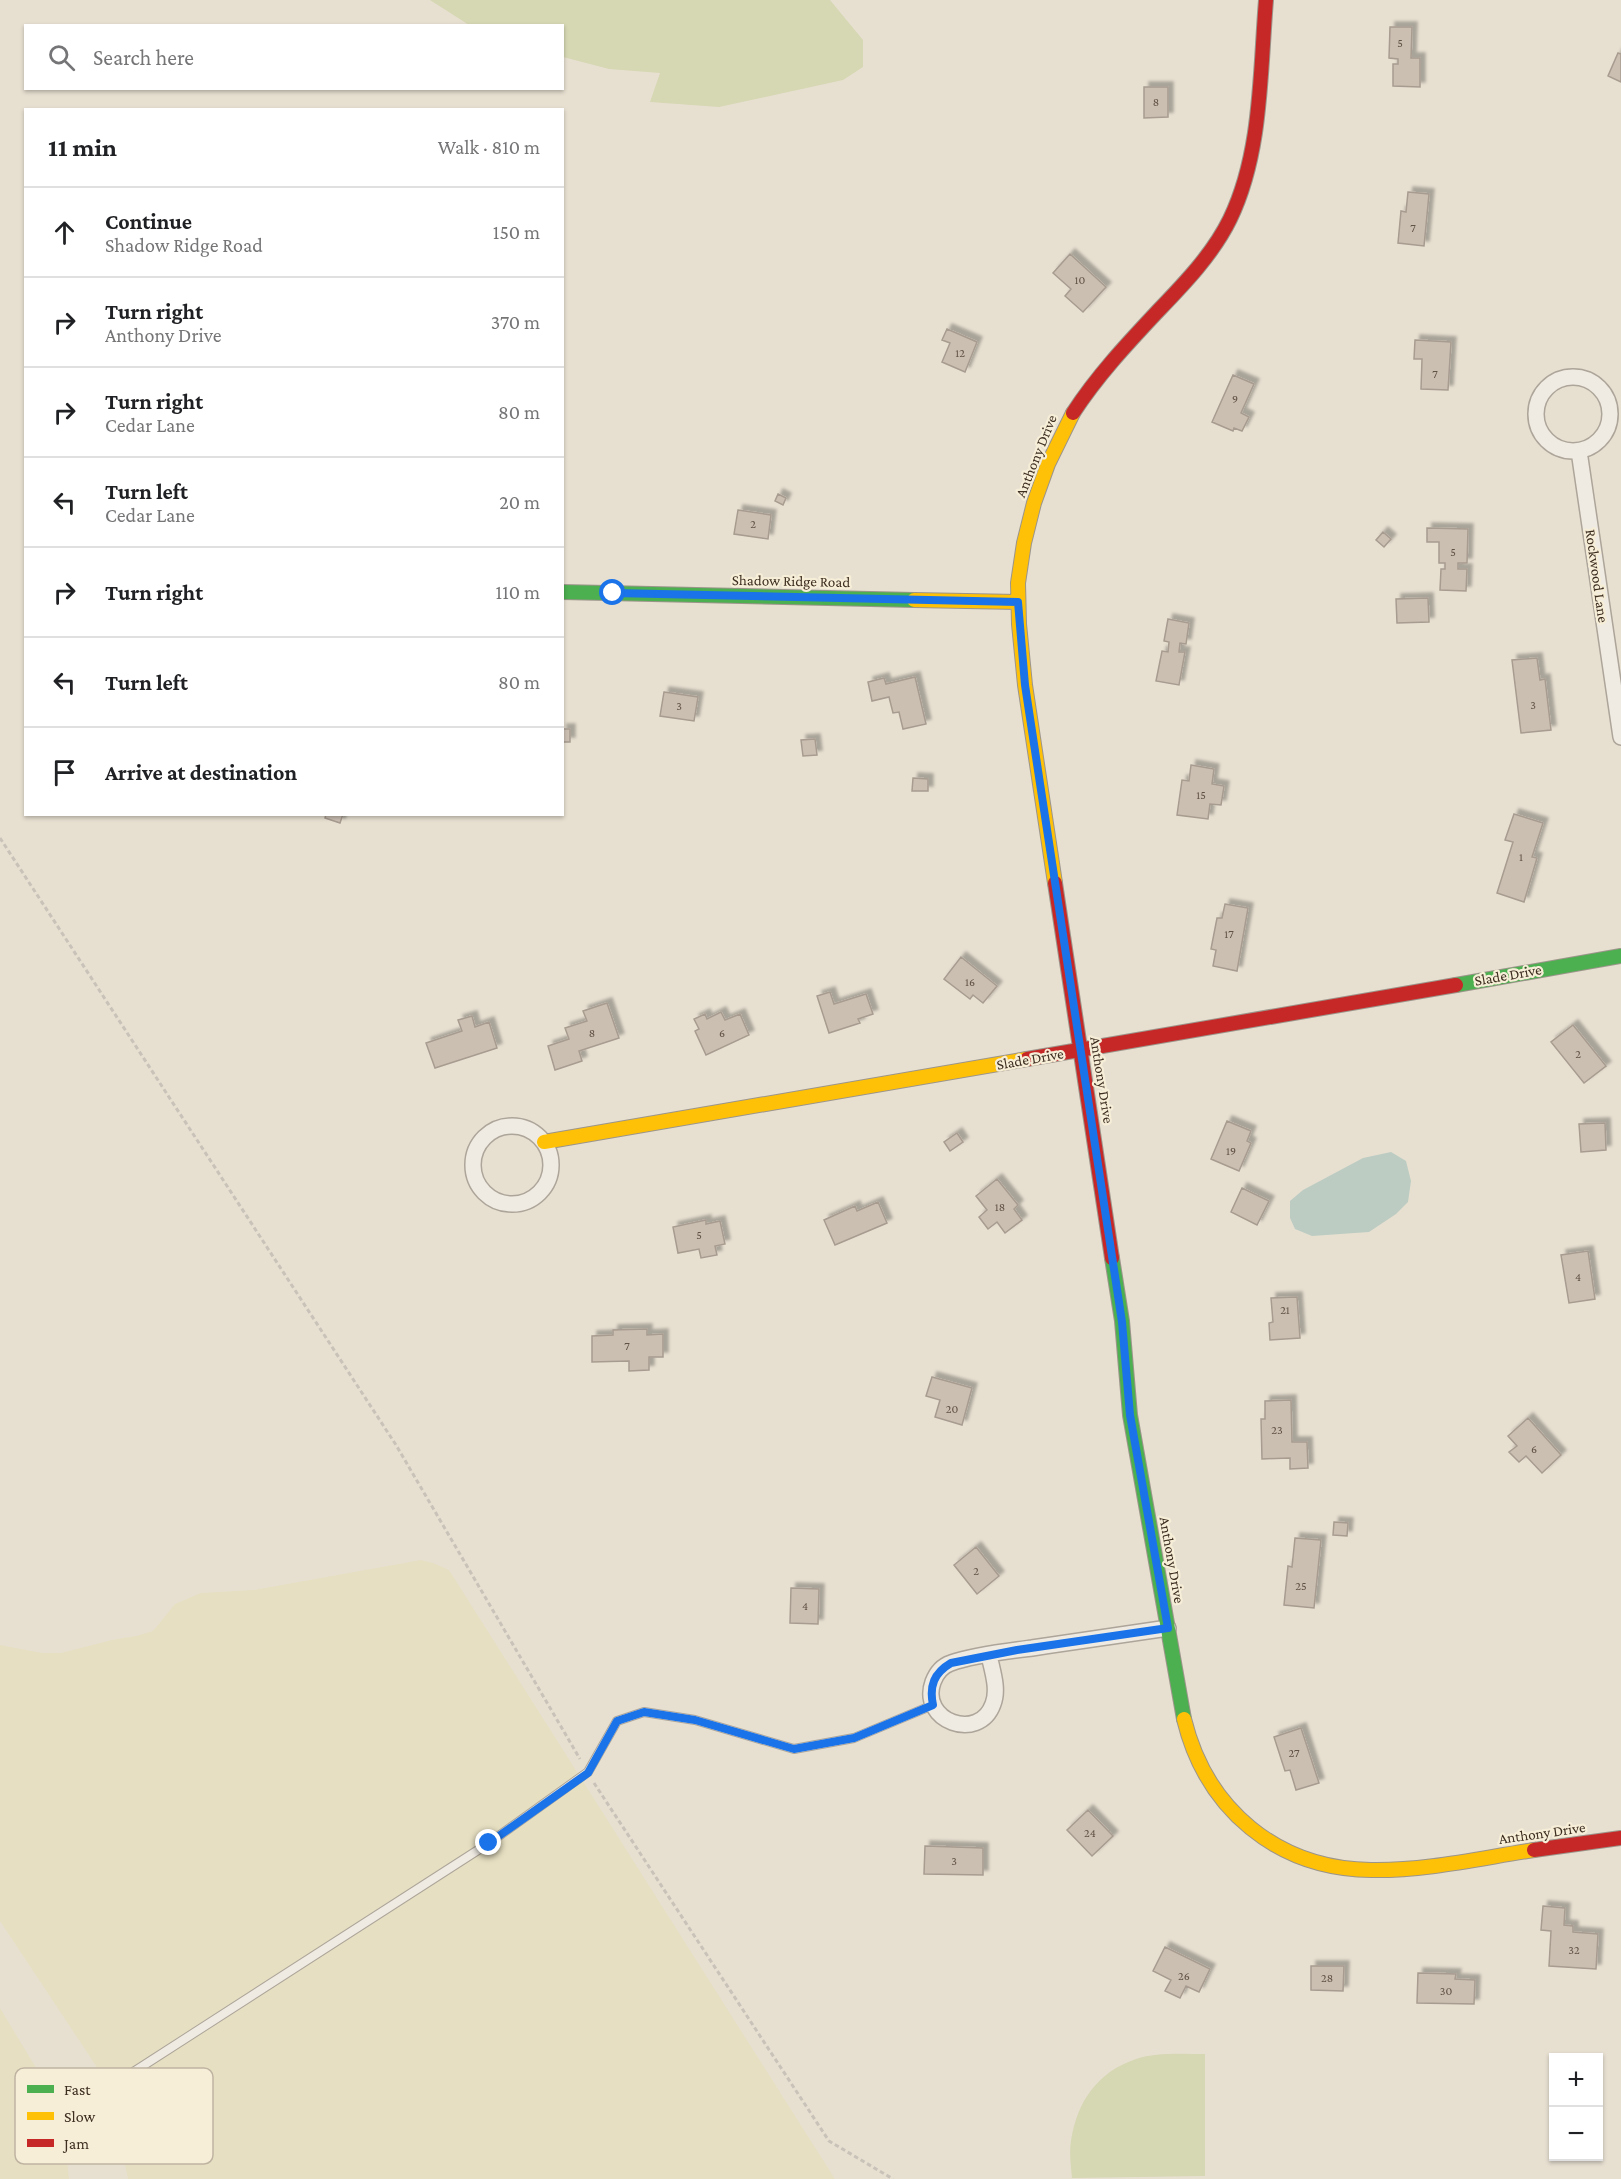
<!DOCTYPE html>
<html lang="en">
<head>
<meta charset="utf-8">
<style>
  :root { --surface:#fff; --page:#f6f6f6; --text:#202124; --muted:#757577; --line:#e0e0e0 }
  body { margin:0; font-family:"Crimson Pro",serif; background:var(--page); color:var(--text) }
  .controls { position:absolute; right:18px; bottom:18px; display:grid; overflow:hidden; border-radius:0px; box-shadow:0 2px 4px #0004 }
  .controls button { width:54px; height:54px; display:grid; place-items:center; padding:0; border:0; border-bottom:2px solid var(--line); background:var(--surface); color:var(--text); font:30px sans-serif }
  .stop { position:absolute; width:18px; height:18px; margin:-14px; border:4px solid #1a73e8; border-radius:50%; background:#fff }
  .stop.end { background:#1a73e8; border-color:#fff; box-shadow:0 2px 6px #0008 }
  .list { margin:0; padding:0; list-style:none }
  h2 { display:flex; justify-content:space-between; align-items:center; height:78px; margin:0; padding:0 24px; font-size:26px }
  h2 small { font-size:20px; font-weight:400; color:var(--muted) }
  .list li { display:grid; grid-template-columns:39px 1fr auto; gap:18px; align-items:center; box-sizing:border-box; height:90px; padding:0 24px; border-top:2px solid var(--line) }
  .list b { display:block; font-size:22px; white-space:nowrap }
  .list p { margin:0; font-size:20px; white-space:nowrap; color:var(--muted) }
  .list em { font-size:20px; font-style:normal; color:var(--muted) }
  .icon { flex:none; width:33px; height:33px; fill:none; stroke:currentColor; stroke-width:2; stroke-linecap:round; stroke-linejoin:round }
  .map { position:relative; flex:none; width:1621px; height:2179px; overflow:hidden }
  .search { position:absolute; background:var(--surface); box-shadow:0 2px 4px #0004; left:24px; top:24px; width:540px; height:66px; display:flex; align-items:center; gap:15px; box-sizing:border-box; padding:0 21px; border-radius:0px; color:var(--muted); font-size:22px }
  .panel { position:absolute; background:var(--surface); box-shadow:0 2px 4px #0004; left:24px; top:108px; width:540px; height:708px; border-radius:0px }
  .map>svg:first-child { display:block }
  .farmland { fill:#e6dfc2 }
  .green { fill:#d6d7b3 }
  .water { fill:#bcccc2 }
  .building { fill:#cbbfb2; stroke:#a89c90; stroke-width:1.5; filter:url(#shadow) }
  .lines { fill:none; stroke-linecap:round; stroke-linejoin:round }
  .lane-casing { stroke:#ada599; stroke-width:10 }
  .street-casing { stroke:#ada599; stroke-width:18 }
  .fast-casing { stroke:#9c958a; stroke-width:16 }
  .slow-casing { stroke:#9c958a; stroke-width:16 }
  .jam-casing { stroke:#9c958a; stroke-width:16 }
  .path { stroke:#c8c2b9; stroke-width:3; stroke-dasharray:4.5 3; stroke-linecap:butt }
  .lane { stroke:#efebe3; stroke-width:8 }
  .street { stroke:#efebe3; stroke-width:15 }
  .fast { stroke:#4caf50; stroke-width:14 }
  .slow { stroke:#ffc107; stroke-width:14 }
  .jam { stroke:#c62828; stroke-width:14 }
  .route { stroke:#1a73e8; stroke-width:8 }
  .labels { text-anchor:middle; stroke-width:4.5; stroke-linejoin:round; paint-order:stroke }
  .number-label { font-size:12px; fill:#605244 }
  .street-label { font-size:15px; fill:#3d2e20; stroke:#f7eed8 }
  .key { fill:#f7eed8; stroke:#bfb4a1; stroke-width:1.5 }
  .key-label { font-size:16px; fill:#3d2e20 }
</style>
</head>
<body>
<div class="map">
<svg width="1621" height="2179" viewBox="0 0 1621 2179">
  <defs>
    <filter id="shadow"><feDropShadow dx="5" dy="-5" stdDeviation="1.5" flood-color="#0004"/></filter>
  </defs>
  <rect width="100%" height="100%" fill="#e7e0d1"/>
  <!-- farmland -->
  <path class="farmland" d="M421,1560L433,1563L449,1570L835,2179H128L118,2131L104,2078L0,1921V1645L42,1653H61L112,1640L136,1636L153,1631L175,1604L201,1593L254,1590Z
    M0,2008L56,2101L64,2131L69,2179H0Z"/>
  <!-- green -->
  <path class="green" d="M430,0H830L863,40V67L843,80L719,107L650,102L660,73L609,69L563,57L562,26L469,25Z
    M1205,2054V2176L1072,2178C1071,2166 1069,2153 1071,2141C1077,2102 1097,2072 1136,2059C1156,2052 1183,2054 1205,2054Z"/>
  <!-- water -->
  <path class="water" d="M1391,1152L1406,1161L1411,1181L1408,1202L1396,1214L1369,1232L1312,1236L1295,1229L1290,1218V1201L1303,1190L1363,1158Z"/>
  <!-- building -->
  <path class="building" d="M1390,27H1412L1411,58H1420V87L1393,86V64H1398V59L1389,58Z
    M1618,53L1621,54V82L1608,76Z
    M1144,87H1168V117L1144,118Z
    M1408,192L1429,194L1424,246L1398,243L1401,211L1406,212Z
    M1070,254L1106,287L1083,312L1065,296L1071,289L1053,273Z
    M947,329L977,342L965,372L942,362L950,343L942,340Z
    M1415,340L1451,342L1448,390L1421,389L1422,359H1414Z
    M1233,375L1254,384L1241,413L1249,417L1242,431L1234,428L1233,431L1212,422Z
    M778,494L786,498L783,505L775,501Z
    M738,510L771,515L768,539L734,534Z
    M1427,528L1468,529L1467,563H1458V569H1467L1466,591L1440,590L1441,569H1445V563H1439V542H1427Z
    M1383,532L1391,539L1384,547L1376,540Z
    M1428,598L1429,622L1397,623L1396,599Z
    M1168,619L1189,623L1186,644L1180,643L1179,652H1185L1179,685L1156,681L1162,651L1168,652L1169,642L1164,641Z
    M1537,658L1540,680L1545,679L1551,730L1521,733L1512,660Z
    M915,677L926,724L903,729L899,712L893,713L889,697L872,701L868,682L884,678L886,684Z
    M664,692L698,697L694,721L660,716Z
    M562,729H570V742H562Z
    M815,739L817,755L803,756L801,740Z
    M1191,765L1214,769L1212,784L1224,786L1221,805L1210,804L1208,819L1177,815L1182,780L1189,781Z
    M913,778L928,779V791H912Z
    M326,814H343L340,823L325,818Z
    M1514,814L1543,823L1532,857L1537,858L1524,902L1497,893L1513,842L1505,840Z
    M1225,904L1248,908L1237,971L1213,966L1216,950L1211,949L1217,918H1222Z
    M961,957L997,986L983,1003L973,995L970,999L944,979Z
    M830,992L834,1004L866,994L873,1014L858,1019L860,1023L829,1033L817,996Z
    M607,1003L619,1038L579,1051L582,1061L555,1070L548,1046L569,1039L565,1028L587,1021L583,1011Z
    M721,1012L725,1020L740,1014L749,1035L706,1055L695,1031L699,1029L694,1019L705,1014L707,1019Z
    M472,1016L475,1027L489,1022L497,1048L435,1068L426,1043L462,1031L458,1020Z
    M1573,1025L1606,1066L1584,1083L1551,1042Z
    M1227,1121L1251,1131L1247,1141L1251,1143L1239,1171L1211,1159Z
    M1605,1123L1606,1150L1581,1152L1579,1124Z
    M957,1133L963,1142L950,1151L944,1142Z
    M997,1179L1018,1205L1014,1209L1022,1220L1005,1233L997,1222L988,1229L979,1217L987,1210L976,1196Z
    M1242,1188L1269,1201L1257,1225L1231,1212Z
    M878,1202L887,1223L835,1245L824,1220L855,1206L857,1211Z
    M706,1220V1224L720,1221L725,1244L715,1246L717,1255L701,1258L699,1249L678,1253L673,1227Z
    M1588,1251L1595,1299L1569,1303L1561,1255Z
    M1297,1297L1300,1338L1270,1340L1269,1323L1273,1322L1271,1298Z
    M647,1329V1335L663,1334V1357H649V1370L629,1371V1361L592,1362V1336L613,1335V1330Z
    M932,1377L972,1388L962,1425L935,1417L940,1400L926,1396Z
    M1291,1400L1292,1442H1307L1308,1468L1290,1469V1458L1262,1459L1261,1419H1265V1401Z
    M1528,1418L1561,1455L1542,1473L1526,1456L1519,1462L1509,1452L1517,1446L1508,1436Z
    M1334,1522L1348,1523L1347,1536L1333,1535Z
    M1295,1538L1321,1540L1314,1608L1284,1605L1288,1566L1292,1567Z
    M976,1547L999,1576L977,1594L954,1565Z
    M791,1588L819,1589L818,1624L790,1623Z
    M1301,1728L1319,1783L1296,1790L1290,1770L1285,1771L1274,1737Z
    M1088,1810L1113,1836L1092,1856L1067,1830Z
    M925,1846L983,1848V1875L924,1874Z
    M1543,1906L1565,1908L1564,1925L1573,1926V1932L1598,1934L1596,1969L1549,1966L1551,1931L1541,1930Z
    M1165,1947L1210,1969L1199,1992L1186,1986L1180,1998L1165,1991L1171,1980L1153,1971Z
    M1311,1966H1344L1343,1991L1311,1990Z
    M1418,1973L1456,1974L1455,1979L1475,1980L1474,2004L1417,2003Z"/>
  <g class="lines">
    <!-- lane casing -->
    <g class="lane-casing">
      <path id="lane" d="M124,2078L489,1843L588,1772L617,1721L644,1712L695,1720L794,1749L854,1738L933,1705"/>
    </g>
    <!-- street casing -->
    <g class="street-casing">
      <path id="street" d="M1536 414a37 37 0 1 1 74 0a37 37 0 1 1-74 0Z
        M1579,451L1621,737
        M473 1165a39 39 0 1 1 78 0a39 39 0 1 1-78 0Z
        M989,1655C992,1670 999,1689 993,1704C979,1743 919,1721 933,1682C936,1674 942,1666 951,1663C973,1655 1008,1651 1032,1648C1077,1641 1122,1635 1168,1628"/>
    </g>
    <!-- fast casing -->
    <g class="fast-casing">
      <path id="fast" d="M562,592L914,600
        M1456,985L1621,956
        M1112,1258L1122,1321L1130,1415L1184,1719"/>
    </g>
    <!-- slow casing -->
    <g class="slow-casing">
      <path id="slow" d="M914,600L1018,602
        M1055,883L1025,685L1019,624L1018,583L1024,543L1034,503L1048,464L1073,413
        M544,1142L1027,1059
        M1184,1719C1206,1809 1277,1869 1371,1870C1425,1871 1481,1858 1534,1850"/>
    </g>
    <!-- jam casing -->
    <g class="jam-casing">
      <path id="jam" d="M1073,413C1097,376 1127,344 1157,312C1184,284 1213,254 1230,219C1262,153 1260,72 1266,0
        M1055,883L1112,1258
        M1027,1059L1456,985
        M1534,1850L1621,1838"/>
    </g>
    <!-- path -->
    <path class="path" d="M0,838L396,1445L580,1759
      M594,1783L829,2141L893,2179"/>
    <!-- lane -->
    <use href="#lane" class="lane"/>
    <!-- street -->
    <use href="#street" class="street"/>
    <!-- fast -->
    <use href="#fast" class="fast"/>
    <!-- slow -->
    <use href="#slow" class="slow"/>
    <!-- jam -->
    <use href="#jam" class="jam"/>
  </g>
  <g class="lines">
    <!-- route -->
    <path class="route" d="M489,1843L588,1773L617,1721L644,1712L695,1720L794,1749L854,1738L933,1705C929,1686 934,1673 951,1663L1017,1650L1168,1628L1130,1415L1122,1322L1025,685L1018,602L613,593"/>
  </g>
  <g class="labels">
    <!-- number labels -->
    <g class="number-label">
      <text x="1400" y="47">5</text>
      <text x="1156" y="106">8</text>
      <text x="1413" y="232">7</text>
      <text x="1080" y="284">10</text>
      <text x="960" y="357">12</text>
      <text x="1435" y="378">7</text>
      <text x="1235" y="403">9</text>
      <text x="753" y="528">2</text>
      <text x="1453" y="556">5</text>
      <text x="1533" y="709">3</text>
      <text x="679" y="710">3</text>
      <text x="1201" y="799">15</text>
      <text x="1521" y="861">1</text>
      <text x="1229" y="938">17</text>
      <text x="970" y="986">16</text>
      <text x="592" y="1037">8</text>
      <text x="722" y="1037">6</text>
      <text x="1578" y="1058">2</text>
      <text x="1231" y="1155">19</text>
      <text x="1000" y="1211">18</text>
      <text x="699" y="1239">5</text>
      <text x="1578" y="1281">4</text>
      <text x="1285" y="1314">21</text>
      <text x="627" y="1350">7</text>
      <text x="952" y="1413">20</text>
      <text x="1277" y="1434">23</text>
      <text x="1534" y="1453">6</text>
      <text x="976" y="1575">2</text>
      <text x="1301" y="1590">25</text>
      <text x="805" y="1610">4</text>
      <text x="1294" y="1757">27</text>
      <text x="1090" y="1837">24</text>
      <text x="954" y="1865">3</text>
      <text x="1574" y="1954">32</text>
      <text x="1184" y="1980">26</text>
      <text x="1327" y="1982">28</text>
      <text x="1446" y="1995">30</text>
    </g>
    <!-- street labels -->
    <g class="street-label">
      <text transform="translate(1036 456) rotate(-68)" y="5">Anthony Drive</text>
      <text transform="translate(1597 576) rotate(82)" y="5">Rockwood Lane</text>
      <text transform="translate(791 581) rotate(1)" y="5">Shadow Ridge Road</text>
      <text transform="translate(1508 975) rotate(-10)" y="5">Slade Drive</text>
      <text transform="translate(1030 1059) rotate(-10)" y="5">Slade Drive</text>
      <text transform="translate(1102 1080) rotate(81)" y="5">Anthony Drive</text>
      <text transform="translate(1172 1560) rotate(80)" y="5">Anthony Drive</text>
      <text transform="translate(1542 1833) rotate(-8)" y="5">Anthony Drive</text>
    </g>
  </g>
  <!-- legend -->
  <rect x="15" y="2068" width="198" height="96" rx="9" class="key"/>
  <rect x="27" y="2085" width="27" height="8" fill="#4caf50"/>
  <rect x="27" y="2112" width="27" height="8" fill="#ffc107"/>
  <rect x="27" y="2139" width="27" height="8" fill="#c62828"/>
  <g class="key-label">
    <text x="64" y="2095">Fast</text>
    <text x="64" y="2122">Slow</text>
    <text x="64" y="2149">Jam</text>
  </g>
</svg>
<div class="controls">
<button>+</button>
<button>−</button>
</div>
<div class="stop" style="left:613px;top:593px"></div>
<div class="stop end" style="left:489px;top:1843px"></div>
<div class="search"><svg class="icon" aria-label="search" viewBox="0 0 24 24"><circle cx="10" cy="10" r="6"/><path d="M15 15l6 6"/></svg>Search here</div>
<section class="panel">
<h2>11 min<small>Walk · 810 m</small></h2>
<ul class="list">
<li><svg class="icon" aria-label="ahead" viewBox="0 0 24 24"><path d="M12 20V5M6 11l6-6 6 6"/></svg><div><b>Continue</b><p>Shadow Ridge Road</p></div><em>150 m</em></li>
<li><svg class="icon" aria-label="right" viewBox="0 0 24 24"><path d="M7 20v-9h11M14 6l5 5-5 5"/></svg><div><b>Turn right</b><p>Anthony Drive</p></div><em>370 m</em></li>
<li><svg class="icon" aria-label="right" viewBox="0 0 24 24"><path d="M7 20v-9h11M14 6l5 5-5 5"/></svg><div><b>Turn right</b><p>Cedar Lane</p></div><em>80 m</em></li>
<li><svg class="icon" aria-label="left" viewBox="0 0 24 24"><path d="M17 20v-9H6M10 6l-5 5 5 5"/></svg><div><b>Turn left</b><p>Cedar Lane</p></div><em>20 m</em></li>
<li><svg class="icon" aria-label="right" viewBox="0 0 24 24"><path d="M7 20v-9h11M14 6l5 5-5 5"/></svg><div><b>Turn right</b></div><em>110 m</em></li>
<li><svg class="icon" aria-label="left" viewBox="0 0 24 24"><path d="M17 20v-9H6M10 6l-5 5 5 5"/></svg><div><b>Turn left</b></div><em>80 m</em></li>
<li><svg class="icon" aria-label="arrive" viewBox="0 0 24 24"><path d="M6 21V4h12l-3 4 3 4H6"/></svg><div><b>Arrive at destination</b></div></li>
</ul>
</section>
</div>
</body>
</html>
